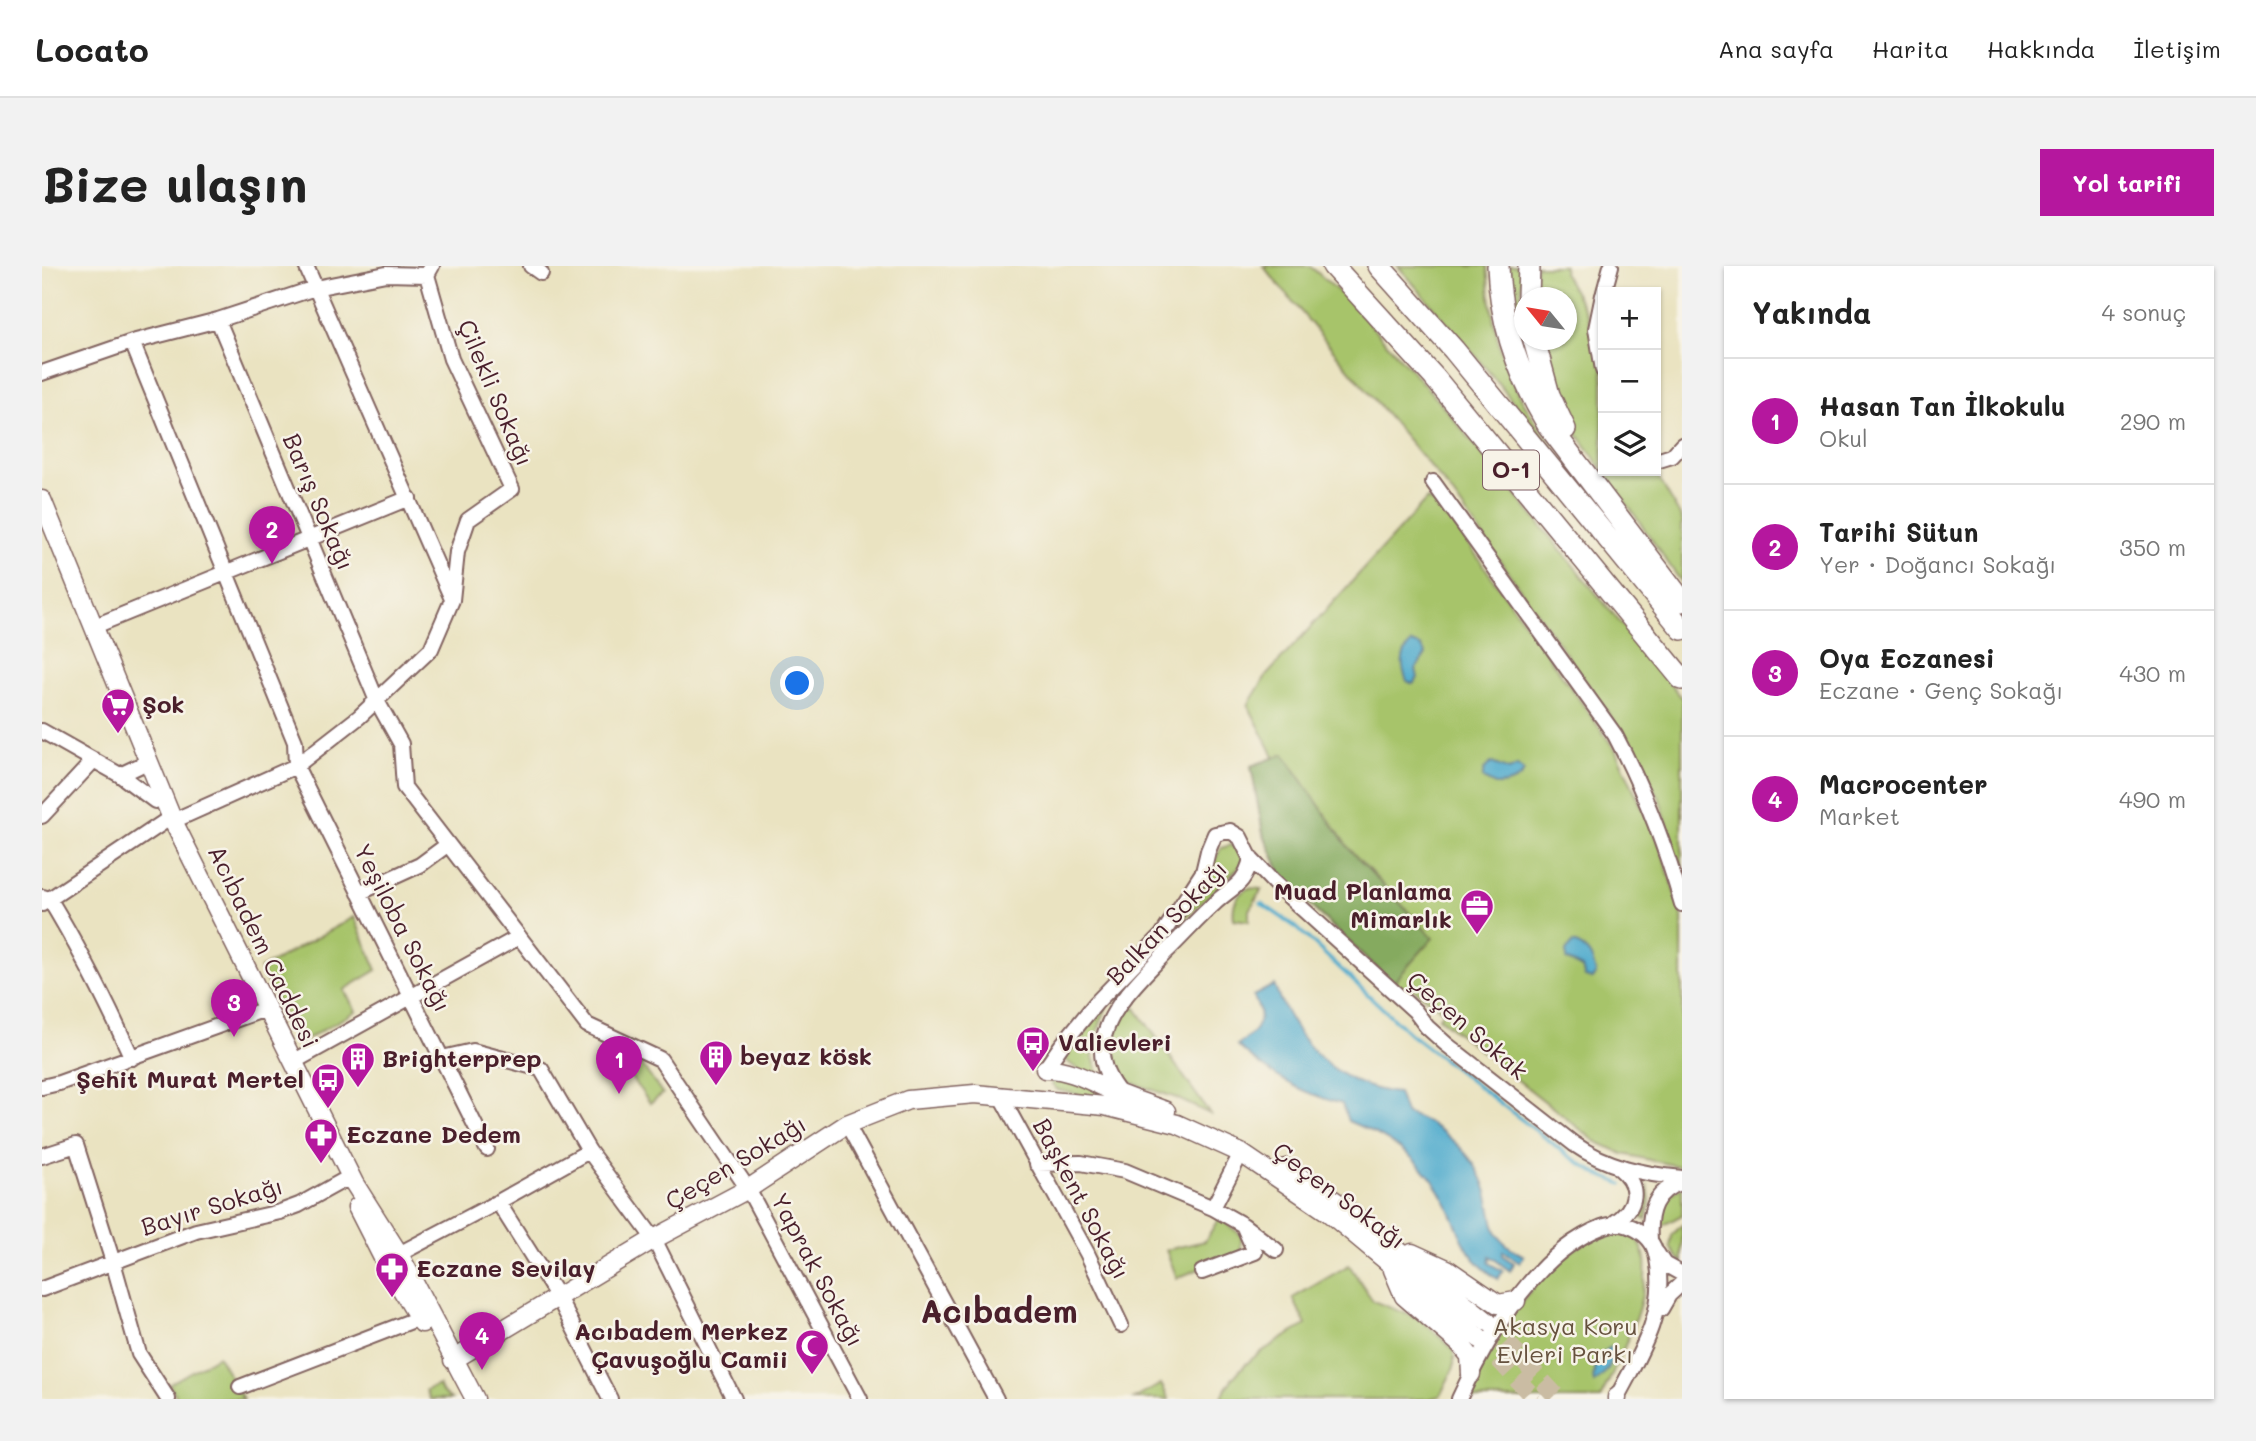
<!DOCTYPE html>
<html lang="tr">
<head>
<meta charset="utf-8">
<style>
  :root { --surface:#fff; --page:#f2f2f2; --text:#222; --muted:#767676; --line:#e0e0e0; --accent:#b5179e }
  body { margin:0; font-family:Mali,sans-serif; background:var(--page); color:var(--text) }
  .controls { position:absolute; right:21px; top:21px; display:grid; overflow:hidden; border-radius:0px; box-shadow:0 2px 5px #0004 }
  .controls button { width:63px; height:63px; display:grid; place-items:center; padding:0; border:0; border-bottom:2px solid var(--line); background:var(--surface); color:var(--text); font:35px sans-serif }
  .compass { position:absolute; left:1472px; top:21px; width:63px; height:63px; border-radius:50%; background:var(--surface); box-shadow:0 2px 5px #0004; rotate:300deg }
  .you { position:absolute; left:756px; top:418px; width:24px; height:24px; margin:-18px; border:5px solid #fff; border-radius:50%; background:#1a73e8; box-shadow:0 0 0 10px #1a73e833 }
  .badge { display:grid; place-items:center; width:46px; height:46px; border-radius:50%; background:var(--accent); color:#fff; font-size:23px; font-weight:700 }
  .pin { position:absolute; translate:-50% -58px; filter:drop-shadow(0 2px 4px #0008) }
  .pin::after { content:''; position:absolute; top:37px; width:24px; height:21px; background:inherit; clip-path:polygon(0 0,100% 0,50% 100%) }
  .list { margin:0; padding:0; list-style:none }
  h2 { display:flex; justify-content:space-between; align-items:center; height:91px; margin:0; padding:0 28px; font-size:30px }
  h2 small { font-size:23px; font-weight:400; color:var(--muted) }
  .list li { display:grid; grid-template-columns:46px 1fr auto; gap:21px; align-items:center; box-sizing:border-box; height:126px; padding:0 28px; border-top:2px solid var(--line) }
  .list b { display:block; font-size:26px; white-space:nowrap }
  .list p { margin:0; font-size:23px; white-space:nowrap; color:var(--muted) }
  .list em { font-size:23px; font-style:normal; color:var(--muted) }
  .icon { flex:none; width:38px; height:38px; fill:none; stroke:currentColor; stroke-width:2; stroke-linecap:round; stroke-linejoin:round }
  .map { position:relative; flex:none; width:1640px; height:1133px; overflow:hidden; border-radius:0px }
  header { display:flex; align-items:center; gap:42px; box-sizing:border-box; height:98px; padding:0 35px; background:var(--surface); border-bottom:2px solid var(--line) }
  header strong { font-size:33px }
  nav { display:flex; gap:38px; margin-inline-start:auto; font-size:24px }
  .intro { display:flex; align-items:center; justify-content:space-between; box-sizing:border-box; height:168px; padding:0 42px }
  h1 { margin:0; font-size:49px }
  .button { padding:18px 32px; border-radius:0px; background:var(--accent); color:#fff; font-size:24px; font-weight:700 }
  main { display:flex; gap:42px; padding:0 42px }
  aside { flex:1; background:var(--surface); border-radius:0px; box-shadow:0 2px 5px #0004 }
  .map>svg:first-child { display:block }
  .green { fill:#a7c46b; stroke:#78724b; stroke-width:2 }
  .forest { fill:#85aa5f; stroke:#686445; stroke-width:2 }
  .water { fill:#4fabcd; stroke:#4c657c; stroke-width:2 }
  .lines { fill:none; stroke-linecap:round; stroke-linejoin:round }
  .stream { stroke:#4fabcd; stroke-width:3.5 }
  .major-tunnel { stroke:#cabca3; stroke-width:18; stroke-dasharray:18 9; stroke-linecap:butt }
  .minor-casing { stroke:#826460; stroke-width:18 }
  .major-casing { stroke:#826460; stroke-width:21 }
  .highway-casing { stroke:#826460; stroke-width:24 }
  .minor { stroke:#fff; stroke-width:14 }
  .major { stroke:#fff; stroke-width:18 }
  .highway { stroke:#fff; stroke-width:21 }
  .labels { text-anchor:middle; stroke-width:5; stroke-linejoin:round; paint-order:stroke }
  .shield { fill:#f7f3e8; stroke:#7e5f64; stroke-width:2 }
  .shield-label { font-size:23px; font-weight:bold; fill:#4a1f2b }
  .street-label { font-size:24px; fill:#4a1f2b; stroke:#f7f3e8 }
  .poi-label { font-size:24px; font-weight:bold; fill:#4a1f2b; stroke:#f7f3e8; text-anchor:start }
  .park-label { font-size:24px; fill:#66513e; stroke:#f7f3e8 }
  .district-label { font-size:32px; font-weight:bold; fill:#4a1f2b; stroke:#f7f3e8 }
</style>
</head>
<body>
<header>
<strong>Locato</strong>
<nav><a>Ana sayfa</a><a>Harita</a><a>Hakkında</a><a>İletişim</a></nav>
</header>
<div class="intro"><h1>Bize ulaşın</h1><a class="button">Yol tarifi</a></div>
<main>
<div class="map">
<svg width="1640" height="1133" viewBox="0 0 1640 1133">
  <rect width="100%" height="100%" fill="#f7f3e8"/>
  <filter id="ink" filterUnits="userSpaceOnUse"><feTurbulence type="fractalNoise" baseFrequency=".0143" numOctaves="2"/><feDisplacementMap in="SourceGraphic" scale="14" xChannelSelector="R" yChannelSelector="G"/><feConvolveMatrix kernelMatrix="1 2 1 2 8 2 1 2 1" color-interpolation-filters="sRGB"/></filter>
  <filter id="wash" filterUnits="userSpaceOnUse"><feTurbulence type="fractalNoise" baseFrequency=".00686" numOctaves="4" result="noise"/><feDisplacementMap in="SourceGraphic" scale="28" xChannelSelector="R" yChannelSelector="G"/><feGaussianBlur stdDeviation="1.57" result="paint"/><feColorMatrix in="noise" values="0 0 0 0 0 0 0 0 0 0 0 0 0 0 0 0 0 1.4 0 .05"/><feComposite in="paint" operator="in"/></filter>
  <g filter="url(#wash)">
    <rect width="100%" height="100%" fill="#eae3c1"/>
    <!-- green -->
    <path class="green" d="M1221,0H1268L1307,35L1396,134L1640,432V607L1617,531L1576,461L1407,223Z
      M1356,0H1445C1448,37 1453,73 1467,107C1482,142 1506,174 1527,205L1443,101Z
      M1465,0H1480L1479,37L1482,74L1495,119C1476,75 1471,48 1465,0Z
      M1494,0H1522L1521,6L1544,47L1561,96V204L1536,169L1520,139L1497,74H1524V32H1493Z
      M1562,205H1613L1640,253V317Z
      M1385,233L1390,236L1394,233L1574,485L1618,580L1640,651V901L1581,888L1553,875L1397,752L1401,745L1369,721L1362,728L1243,616L1221,567L1209,500L1233,492L1206,439L1224,410Z
      M1188,579C1198,583 1201,586 1202,597L1131,663L1160,619L1179,582Z
      M1207,622L1220,623L1207,644V655L1192,653C1190,639 1193,628 1207,622Z
      M312,651L335,704L302,724L314,745L258,777L218,703Z
      M1086,731L1168,848L1132,831L1090,817L1075,806L1067,781Z
      M1059,741L1064,742L1052,776L1051,791L1058,813C1041,807 1028,801 1017,786Z
      M598,797L621,828L608,837L585,806Z
      M1013,806L1114,847L1016,824L1010,819Z
      M1606,921L1608,936L1604,954L1593,949Z
      M1640,921V949L1618,961L1614,957C1614,937 1623,930 1640,921Z
      M1177,952L1199,969V986L1135,1012L1124,984L1163,975Z
      M1640,959V997L1628,981L1630,969Z
      M1575,963C1640,975 1576,1097 1558,1133H1424C1449,1081 1483,1018 1531,984C1545,974 1559,969 1575,963Z
      M1307,999L1331,1035L1378,1053L1412,1084V1101L1398,1130L1386,1133H1179C1193,1096 1232,1078 1264,1059L1251,1032Z
      M176,1090L201,1133H136L127,1118Z
      M1119,1118L1127,1133H1092Z
      M397,1119L400,1126L409,1133H388L384,1124Z"/>
    <!-- forest -->
    <path class="forest" d="M1242,488L1308,584L1391,672L1351,717L1243,616L1221,567L1209,500Z"/>
    <!-- water -->
    <path class="water" d="M1369,377L1379,380L1384,388L1374,403L1376,412L1371,418L1365,415C1359,400 1358,390 1369,377Z
      M1450,497L1467,504L1475,500L1482,505C1477,517 1464,519 1453,519L1441,513C1440,505 1443,500 1450,497Z
      M1531,677C1547,682 1551,692 1554,708L1550,713L1543,711L1540,702L1524,694V685Z
      M1232,719C1253,775 1294,821 1356,827L1363,847C1397,857 1433,888 1444,923C1455,957 1443,969 1482,990L1478,997L1461,985V990L1472,997L1468,1005L1448,990L1447,997L1461,1005L1456,1013C1416,987 1420,962 1398,925C1377,890 1343,870 1306,855L1300,838C1258,827 1226,808 1195,779C1216,766 1225,753 1211,730Z
      M1570,1080C1573,1095 1565,1108 1552,1117C1549,1102 1557,1088 1570,1080Z"/>
    <g class="lines">
      <!-- stream -->
      <path class="stream" d="M1219,637L1255,662L1368,768L1527,890L1555,908L1580,918"/>
    </g>
  </g>
  <g filter="url(#ink)">
    <g class="lines">
      <!-- major-tunnel -->
      <path class="major-tunnel" d="M1446,1056L1517,1133
        M1438,1073L1493,1133"/>
      <!-- minor casing -->
      <g class="minor-casing">
        <path id="minor" d="M264,0L410,333
          M489,0L499,7
          M1562,26L1569,0
          M1561,29L1554,63L1561,104
          M176,54L335,435L359,478L362,521L545,759L618,793L706,923L818,1133
          M90,76L253,476L254,500L445,883
          M0,107L90,76L176,54L273,22L344,8L385,9
          M1614,195L1630,190L1640,179
          M1391,216L1573,469C1602,524 1623,579 1640,638
          M53,360L367,232
          M0,465L78,509L113,535
          M78,509L97,500
          M0,550L52,494
          M317,627L378,599L405,579
          M1,631L8,634C39,685 65,737 90,792
          M0,638L122,556L131,555L254,500L317,451L389,383L410,334L415,286L426,254L470,223L409,93L385,9L390,0
          M400,792L431,785L499,803L547,885L612,973L692,1133
          M251,796L477,671
          M1003,803L1019,780L1054,737L1120,669L1161,606L1166,585L1173,568L1188,565L1198,571L1209,593L1231,616L1373,745L1385,761L1404,778L1532,878C1565,901 1601,908 1640,912
          M0,821L17,817L215,746H226
          M958,829L1045,987L1079,1059
          M1079,829C1069,817 1060,801 1060,785C1061,746 1099,713 1123,687C1140,671 1155,653 1173,637C1191,620 1202,620 1209,593
          M805,858L954,1133
          M0,890L34,879L71,996L97,1088L126,1133
          M995,898L1039,897L1083,905L1171,942L1199,887
          M456,936L516,1031L568,1133
          M1171,942L1201,959L1234,984
          M1572,957C1596,941 1599,920 1576,901
          M1608,974C1606,946 1612,925 1640,916
          M1615,987L1622,998L1640,1008
          M357,988L456,936L547,885
          M1160,1006L1213,986L1201,959
          M0,1023L154,965L238,946L257,939L302,914L312,917
          M1619,1043L1627,1029L1640,1017
          M198,1121L377,1052
          M1417,1133C1446,1070 1493,987 1560,961C1576,955 1587,958 1600,967C1612,976 1614,985 1616,999C1624,1048 1596,1091 1574,1133"/>
      </g>
      <!-- major casing -->
      <g class="major-casing">
        <path id="major" d="M0,234L131,555L312,917L357,988L433,1133
          M1003,803C1029,802 1053,818 1077,828C1092,834 1108,839 1124,845
          M1244,902L1299,939L1446,1056
          M315,941L342,994L380,1057
          M1370,987L1405,1003L1456,1038L1474,1035
          M1351,1004L1362,1030L1418,1078L1428,1090L1429,1108
          M411,1094L612,973L706,923L805,858L866,834L933,828L1063,840L1135,858L1199,887L1286,946L1438,1073
          M1575,1133V1131"/>
      </g>
      <!-- highway casing -->
      <g class="highway-casing">
        <path id="highway" d="M1291,0L1392,111L1640,413
          M1337,0L1412,84L1640,363
          M1456,0C1458,58 1477,110 1506,159L1640,335
          M1486,32L1487,0
          M1492,74L1507,129L1523,163"/>
      </g>
      <!-- minor -->
      <use href="#minor" class="minor"/>
      <!-- major -->
      <use href="#major" class="major"/>
      <!-- highway -->
      <use href="#highway" class="highway"/>
    </g>
  </g>
  <!-- icons -->
  <defs>
    <g id="supermarket-pin" transform="scale(1.75)"><path d="M0 17L-7.5 6A9.5 9.5 0 1 1 7.5 6Z" fill="#b5179e" stroke="#f7f3e8"/><path d="M-6-5.5h2.5l.6 2H6L4.5 2H-2.5L-4.4-4H-6ZM-1.5 3.2a1.3 1.3 0 1 0 .1 0ZM3 3.2a1.3 1.3 0 1 0 .1 0Z" fill="#fff"/></g>
    <g id="office-pin" transform="scale(1.75)"><path d="M0 17L-7.5 6A9.5 9.5 0 1 1 7.5 6Z" fill="#b5179e" stroke="#f7f3e8"/><path d="M-6-3h4V-5.5h4V-3h4V5H-6ZM-1-4.5V-3h2v-1.5ZM-6 0V1H6V0Z" fill="#fff"/></g>
    <g id="bus-pin" transform="scale(1.75)"><path d="M0 17L-7.5 6A9.5 9.5 0 1 1 7.5 6Z" fill="#b5179e" stroke="#f7f3e8"/><path d="M-5-6H5V4H4V6H2V4H-2V6H-4V4H-5ZM-3.5-4V0h7V-4ZM-3.5 1.2v1.5H-2V1.2ZM2 1.2v1.5H3.5V1.2Z" fill="#fff"/></g>
    <g id="building-pin" transform="scale(1.75)"><path d="M0 17L-7.5 6A9.5 9.5 0 1 1 7.5 6Z" fill="#b5179e" stroke="#f7f3e8"/><path d="M-4-6H4V6H1V3H-1V6H-4ZM-2.5-4.3h1.7v1.8h-1.7ZM.8-4.3h1.7v1.8H.8ZM-2.5-1h1.7V.8h-1.7ZM.8-1h1.7V.8H.8Z" fill="#fff"/></g>
    <g id="pharmacy-pin" transform="scale(1.75)"><path d="M0 17L-7.5 6A9.5 9.5 0 1 1 7.5 6Z" fill="#b5179e" stroke="#f7f3e8"/><path d="M-2-6h4v4h4v4h-4v4h-4v-4h-4v-4h4Z" fill="#fff"/></g>
    <g id="mosque-pin" transform="scale(1.75)"><path d="M0 17L-7.5 6A9.5 9.5 0 1 1 7.5 6Z" fill="#b5179e" stroke="#f7f3e8"/><path d="M3.5-4.9A6 6 0 1 0 3.5 4.9A5 5 0 1 1 3.5-4.9Z" fill="#fff"/></g>
  </defs>
  <g fill-rule="evenodd">
    <use href="#supermarket-pin" x="76" y="439"/>
    <use href="#office-pin" x="1435" y="640"/>
    <use href="#bus-pin" x="991" y="777"/>
    <use href="#building-pin" x="674" y="791"/>
    <use href="#building-pin" x="316" y="793"/>
    <use href="#bus-pin" x="286" y="814"/>
    <use href="#pharmacy-pin" x="279" y="869"/>
    <use href="#pharmacy-pin" x="350" y="1003"/>
    <use href="#mosque-pin" x="770" y="1080"/>
  </g>
  <g class="labels">
    <!-- shield labels -->
    <rect class="shield" x="1441" y="184.5" width="56" height="39" rx="5"/>
    <g class="shield-label">
      <text x="1469" y="212">O-1</text>
    </g>
    <!-- street labels -->
    <g class="street-label">
      <text transform="translate(453 127) rotate(67)" y="8">Çilekli Sokağı</text>
      <text transform="translate(276 236) rotate(67)" y="8">Barış Sokağı</text>
      <text transform="translate(1125 657) rotate(-46)" y="8">Balkan Sokağı</text>
      <text transform="translate(360 662) rotate(63)" y="8">Yeşiloba Sokağı</text>
      <text transform="translate(221 681) rotate(64)" y="8">Acıbadem Caddesi</text>
      <text transform="translate(1425 760) rotate(41)" y="8">Çeçen Sokak</text>
      <text transform="translate(694 897) rotate(-31)" y="8">Çeçen Sokağı</text>
      <text transform="translate(1297 930) rotate(37)" y="8">Çeçen Sokağı</text>
      <text transform="translate(1039 933) rotate(62)" y="8">Başkent Sokağı</text>
      <text transform="translate(170 941) rotate(-17)" y="8">Bayır Sokağı</text>
      <text transform="translate(775 1004) rotate(62)" y="8">Yaprak Sokağı</text>
    </g>
    <!-- poi labels -->
    <g class="poi-label">
      <text x="100" y="447">Şok</text>
      <text x="1410" y="634" text-anchor="end">Muad Planlama<tspan x="1410" dy="28">Mimarlık</tspan></text>
      <text x="1016" y="785">Valievleri</text>
      <text x="698" y="799">beyaz kösk</text>
      <text x="340" y="801">Brighterprep</text>
      <text x="262" y="822" text-anchor="end">Şehit Murat Mertel</text>
      <text x="304" y="877">Eczane Dedem</text>
      <text x="374" y="1011">Eczane Sevilay</text>
      <text x="746" y="1074" text-anchor="end">Acıbadem Merkez<tspan x="746" dy="28">Çavuşoğlu Camii</tspan></text>
    </g>
    <!-- park labels -->
    <g class="park-label">
      <text x="1523" y="1069">Akasya Koru<tspan x="1523" dy="28">Evleri Parkı</tspan></text>
    </g>
    <!-- district labels -->
    <g class="district-label">
      <text x="957" y="1057">Acıbadem</text>
    </g>
  </g>
</svg>
<div class="controls">
<button>+</button>
<button>−</button>
<button><svg class="icon" aria-label="layers" viewBox="0 0 24 24"><path d="M12 4l9 5-9 5-9-5zM3 14l9 5 9-5"/></svg></button>
</div>
<svg class="compass" viewBox="-18 -18 36 36"><path d="M0-13l5 13h-10z" fill="#e53935"/><path d="M0 13l5-13h-10z" fill="#767676"/></svg>
<div class="you"></div>
<div class="pin badge" style="left:577px;top:828px">1</div>
<div class="pin badge" style="left:230px;top:298px">2</div>
<div class="pin badge" style="left:192px;top:771px">3</div>
<div class="pin badge" style="left:440px;top:1104px">4</div>
</div>
<aside>
<h2>Yakında<small>4 sonuç</small></h2>
<ul class="list">
<li><span class="badge">1</span><div><b>Hasan Tan İlkokulu</b><p>Okul</p></div><em>290 m</em></li>
<li><span class="badge">2</span><div><b>Tarihi Sütun</b><p>Yer · Doğancı Sokağı</p></div><em>350 m</em></li>
<li><span class="badge">3</span><div><b>Oya Eczanesi</b><p>Eczane · Genç Sokağı</p></div><em>430 m</em></li>
<li><span class="badge">4</span><div><b>Macrocenter</b><p>Market</p></div><em>490 m</em></li>
</ul>
</aside>
</main>
</body>
</html>
